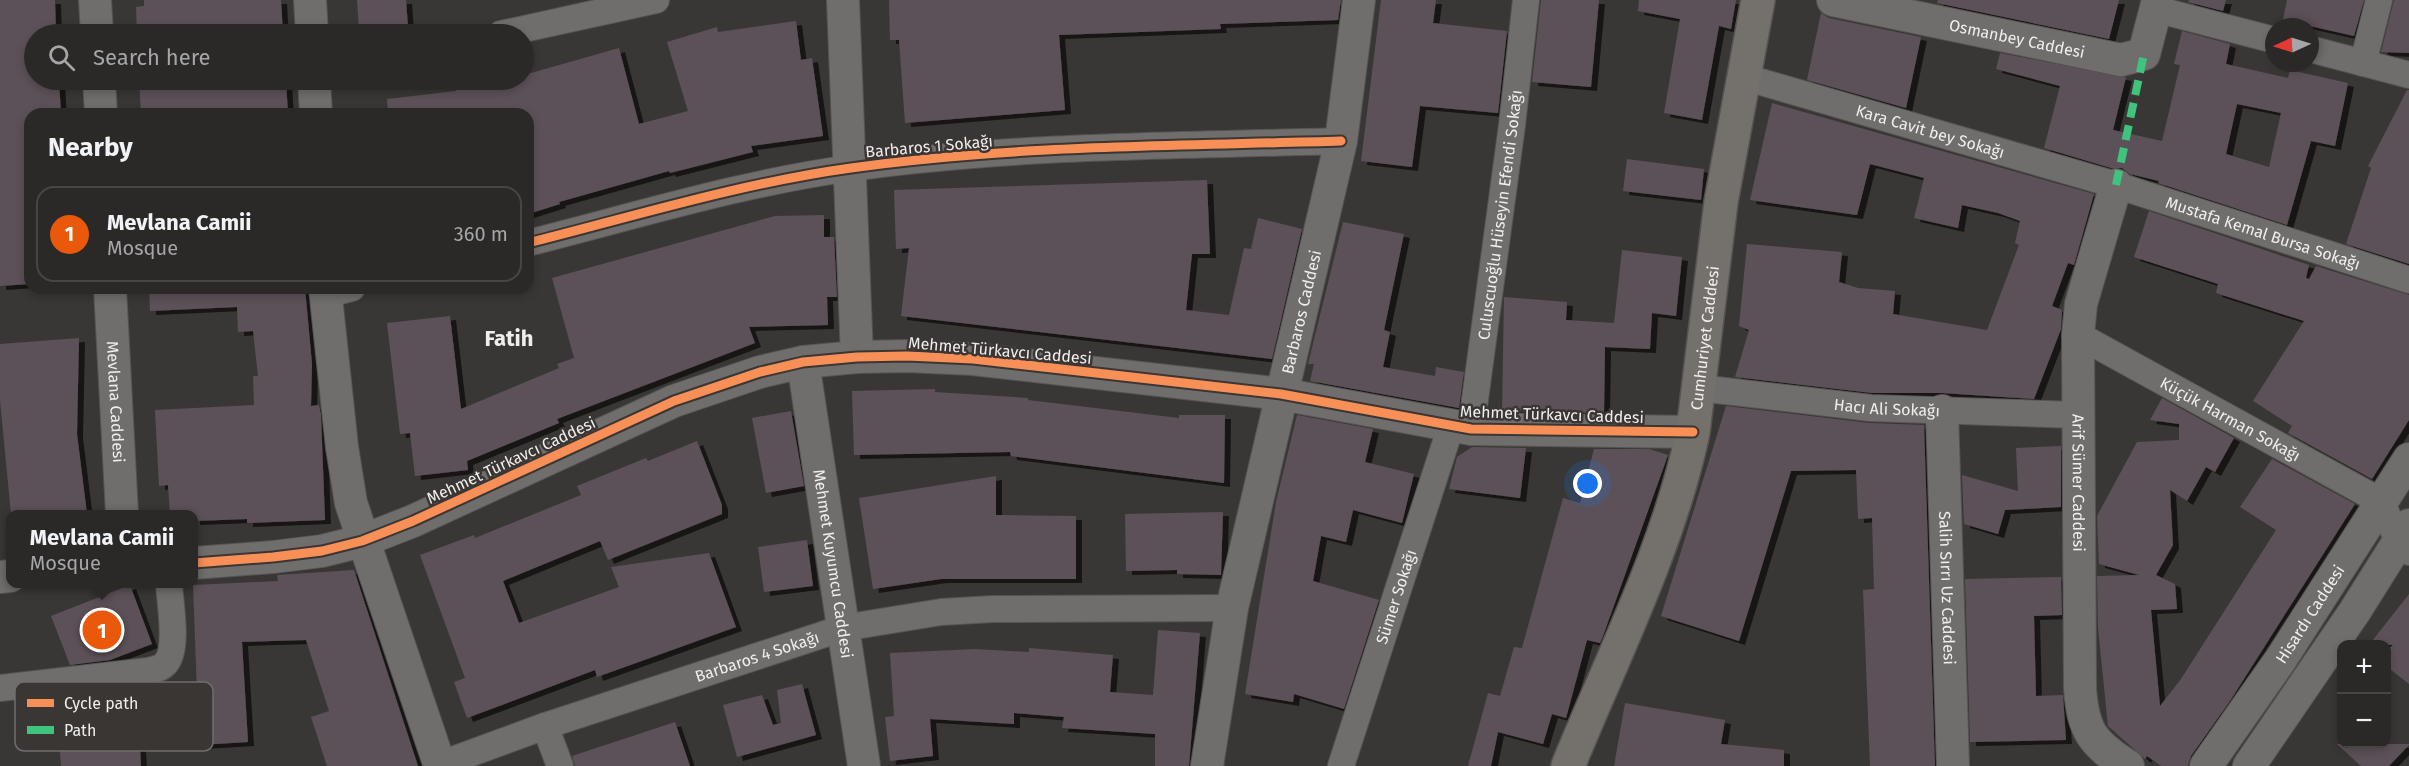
<!DOCTYPE html>
<html lang="en">
<head>
<meta charset="utf-8">
<style>
  :root { --surface:#2b2928; --page:#373534; --text:#f1f3f6; --muted:#a6a6a8; --line:#474545; --accent:#ea580c }
  body { margin:0; font-family:"Fira Sans",sans-serif; background:var(--page); color:var(--text) }
  .controls { position:absolute; right:18px; bottom:18px; display:grid; overflow:hidden; border-radius:12px; box-shadow:0 3px 9px #0003 }
  .controls button { width:54px; height:54px; display:grid; place-items:center; padding:0; border:0; border-bottom:2px solid var(--line); background:var(--surface); color:var(--text); font:30px sans-serif }
  .compass { position:absolute; left:2265px; top:18px; width:54px; height:54px; border-radius:50%; background:var(--surface); box-shadow:0 3px 9px #0003; rotate:266deg }
  .you { position:absolute; left:1588px; top:484px; width:21px; height:21px; margin:-15px; border:4px solid #fff; border-radius:50%; background:#1a73e8; box-shadow:0 0 0 9px #1a73e833 }
  .badge { display:grid; place-items:center; width:39px; height:39px; border-radius:50%; background:var(--accent); color:#fff; font-size:20px; font-weight:700 }
  .pin { position:absolute; translate:-50% -50%; border:3px solid #fff; box-shadow:0 2px 6px #0006 }
  .popup { position:absolute; left:6px; top:510px; width:192px; height:78px; box-sizing:border-box; display:grid; place-content:center; border-radius:12px; background:var(--surface); filter:drop-shadow(0 2px 4px #0005); font-size:20px; white-space:nowrap; color:var(--muted) }
  .popup b { font-size:22px; color:var(--text) }
  .popup::after { content:''; position:absolute; left:50%; top:100%; margin-left:-12px; border:12px solid transparent; border-top-color:var(--surface) }
  .list { margin:0; padding:0; list-style:none }
  h2 { display:flex; justify-content:space-between; align-items:center; height:78px; margin:0; padding:0 24px; font-size:26px }
  h2 small { font-size:20px; font-weight:400; color:var(--muted) }
  .list li { display:grid; grid-template-columns:39px 1fr auto; gap:18px; align-items:center; box-sizing:border-box; height:96px; margin:0 12px 12px; padding:0 12px; border:2px solid var(--line); border-radius:18px }
  .list b { display:block; font-size:22px; white-space:nowrap }
  .list p { margin:0; font-size:20px; white-space:nowrap; color:var(--muted) }
  .list em { font-size:20px; font-style:normal; color:var(--muted) }
  .icon { flex:none; width:33px; height:33px; fill:none; stroke:currentColor; stroke-width:2; stroke-linecap:round; stroke-linejoin:round }
  .map { position:relative; flex:none; width:2409px; height:766px; overflow:hidden }
  .search { position:absolute; background:var(--surface); box-shadow:0 3px 9px #0003; left:24px; top:24px; width:510px; height:66px; display:flex; align-items:center; gap:15px; box-sizing:border-box; padding:0 21px; border-radius:33px; color:var(--muted); font-size:22px }
  .panel { position:absolute; background:var(--surface); box-shadow:0 3px 9px #0003; left:24px; top:108px; width:510px; height:186px; border-radius:18px }
  .map>svg:first-child { display:block }
  .building { fill:#5c5158; fill-rule:evenodd; filter:url(#shadow) }
  .lines { fill:none; stroke-linecap:round; stroke-linejoin:round }
  .minor-casing { stroke:#565453; stroke-width:28 }
  .tertiary-casing { stroke:#565453; stroke-width:34 }
  .secondary-casing { stroke:#565453; stroke-width:36 }
  .minor { stroke:#706e6c; stroke-width:26 }
  .tertiary { stroke:#706e6c; stroke-width:32 }
  .secondary { stroke:#74716c; stroke-width:33 }
  .quiet { stroke:#40c37c; stroke-width:8; stroke-dasharray:15 8; stroke-linecap:butt }
  .cycleway-casing { stroke:#3a3634; stroke-width:13 }
  .cycleway { stroke:#f78f57; stroke-width:9 }
  .labels { text-anchor:middle; stroke-width:5; stroke-linejoin:round; paint-order:stroke }
  .street-label { font-size:16px; fill:#f0eeed; stroke:#3a3634 }
  .district-label { font-size:22px; font-weight:bold; fill:#f0eeed; stroke:#3a3634 }
  .key { fill:#3a3634; stroke:#716d6c; stroke-width:1.5 }
  .key-label { font-size:16px; fill:#f0eeed }
</style>
</head>
<body>
<div class="map">
<svg width="2409" height="766" viewBox="0 0 2409 766">
  <defs>
    <filter id="shadow"><feDropShadow dx="6" dy="4" stdDeviation="0" flood-color="#0009"/></filter>
  </defs>
  <rect width="100%" height="100%" fill="#393735"/>
  <!-- building -->
  <path class="building" d="M0,0H55L56,34H34V80H59L61,114H30V284L0,286Z
    M144,0H281L283,34H137L136,7L144,6Z
    M357,0H406L408,27L359,30Z
    M889,0H1341L1338,20L1220,24L1221,29L1059,35L1065,110L905,123L899,40H890Z
    M1381,0H1436L1433,23L1507,31L1498,113L1420,106L1412,167L1361,161Z
    M1541,0H1599L1591,87L1532,82Z
    M1639,0H1736L1731,29L1719,26L1702,120L1664,113L1680,19L1638,11Z
    M1938,0H2119L2109,39L1937,3Z
    M2189,0H2226L2223,11L2188,2Z
    M2287,0H2364L2354,36L2283,20Z
    M2394,0H2409V53L2381,52Z
    M1821,13L1829,18L1921,37L1906,108L1807,80Z
    M796,21L801,60L812,58L823,136L751,146L753,152L670,173L669,171L559,202L560,204L528,214V114H388L387,99L456,91L455,86L487,80H524V75L619,48L639,124L688,111L667,42L717,27L718,32Z
    M2182,31L2230,44L2226,64L2288,78L2290,70L2348,83L2335,146L2311,141L2287,225L2158,183L2159,181L2130,174L2122,168H2111L2044,148L2060,86L1996,69L2000,53L2126,77L2113,130L2162,141L2180,65L2174,64ZM2237,104L2281,113L2269,167L2226,154Z
    M139,80H286L288,114H141Z
    M2407,90H2409V264L2346,244L2371,168L2368,166Z
    M1772,103L2094,194L2074,265L2068,263L2052,306L2062,310L2061,329L2034,399L1942,393H1872L1735,377L1749,330L1739,326L1747,244L1842,252L1839,282L1858,288L1895,291L1893,314L1987,330L2019,245L2015,243L2020,221L1998,213L1962,205L1958,228L1914,218L1924,178L1870,164L1857,215L1750,200Z
    M1627,159L1704,169L1701,200L1623,191Z
    M1207,180L1210,254H1192L1186,310L1229,315L1244,248L1251,249L1258,218L1302,229L1272,359L901,316L909,248L896,249L894,190Z
    M2149,211L2309,265L2306,278L2309,279L2316,266L2409,295V420L2372,479L2288,433L2292,426L2253,401L2304,321L2216,293L2218,284L2134,257Z
    M824,215V237H834L837,297H827L828,325L749,327L755,343L557,419L559,423L467,461L468,470L415,476L410,433L400,434L387,323L450,316L461,409L559,368L557,364L574,358L552,278L775,216Z
    M1343,222L1404,234L1384,330L1390,332L1383,367L1435,376L1436,367L1464,372L1459,408L1310,381L1314,364H1308Z
    M1622,250L1682,257L1676,316L1652,313L1650,349L1605,347L1604,413L1502,411L1504,297L1567,302L1566,320L1614,323Z
    M149,288H305L312,364L311,406L319,405L321,415L325,520L247,523V519L194,521V514H170L168,485L159,486L155,410L254,405L253,376H258L253,331L238,332L237,307L150,311Z
    M79,338L77,434L87,514H11L0,400V344Z
    M935,389V392L1028,398V400L1179,418V415H1225L1224,483L1011,456L1010,452L854,455L852,391Z
    M2162,398L2234,438L2215,472L2206,467L2187,501L2170,490L2173,545L2156,575L2175,584L2177,609L2151,610L2160,706L2181,679L2276,530L2240,507L2272,459L2355,504L2230,701L2191,756L2188,766H2161L2147,756L2145,759L2108,726L2098,628L2097,576L2139,575L2099,564L2097,516L2137,442L2179,440V424L2150,420Z
    M1726,406L1869,423L1924,425L1935,766H1870L1863,590L1874,589L1872,518L1858,519L1856,470L1791,471L1739,641L1661,616Z
    M791,411L804,486L766,493L752,418Z
    M1297,415L1373,429L1365,462L1414,474L1402,523L1353,510L1346,542L1321,536L1313,581L1379,600L1344,709L1294,694L1293,702L1245,694L1276,502Z
    M697,441L722,505V514L608,560L600,541L503,581L519,623L619,587L611,567L709,553L736,627L597,677L595,670L467,718L454,682L465,678L420,555L474,535L475,538L581,495L577,486L646,458L648,461Z
    M2061,446V507L2005,510L1998,534L1964,524L1962,475L2018,491L2016,448Z
    M1472,447L1526,448L1520,498L1449,489L1457,457Z
    M1594,449H1649L1668,455L1603,636L1600,643L1587,640L1566,718L1552,714L1543,744L1498,732L1491,766H1468L1488,693L1500,696L1514,647L1522,648L1563,498L1580,503Z
    M996,476V515L1076,516V579H941L873,589L859,498Z
    M1223,512L1221,575L1177,574V570L1126,571L1125,514Z
    M807,540L813,586L764,592L758,547Z
    M354,570L418,766H327L311,717L329,711L306,640L242,642L248,742L199,745L193,585L278,581L277,575Z
    M2061,577L2062,615L2034,616L2036,696L2063,695L2066,740L1970,742L1965,579Z
    M130,585L152,644L110,660L70,665L51,616Z
    M2409,594V684L2386,666V651L2393,645H2369Z
    M1158,630L1200,633L1189,766H1155V734L1062,728L1064,717L1014,713V724L930,719L933,756L890,761L885,717L894,716L890,653L975,649L1029,652V648L1113,655L1110,692L1153,695Z
    M167,684L191,745L140,747L141,766H61L56,697Z
    M802,684L816,735L737,757L723,705L762,695L773,725L781,723L777,690Z
    M1625,703L1725,720L1721,744L1784,750V766H1614Z
    M675,722L690,766H575L572,756Z
    M2337,744H2409V745L2389,766H2361Z"/>
  <g class="lines">
    <!-- minor casing -->
    <g class="minor-casing">
      <g id="minor">
        <path d="M2155,9L2274,40"/>
        <path d="M501,34L656,0"/>
        <path d="M2310,49L2409,75"/>
        <path d="M2363,63L2379,0"/>
        <path id="s1" d="M1744,77L2116,185L2409,280"/>
        <path d="M528,243C635,216 742,183 851,168C1013,145 1178,146 1341,141"/>
        <path d="M325,295L352,288"/>
        <path id="s2" d="M2078,335L2382,502L2398,542L2409,552"/>
        <path id="s3" d="M1699,388L1871,408L2077,415"/>
        <path id="s4" d="M1471,429L1512,125L1526,0"/>
        <path d="M0,688L148,671C154,669 161,669 165,664C179,650 170,603 169,584"/>
        <path d="M545,726L560,766"/>
        <path id="s5" d="M439,765L545,726L843,628L941,612L993,609L1232,608"/>
        <path id="s6" d="M1341,766L1451,426"/>
      </g>
    </g>
    <!-- tertiary casing -->
    <g class="tertiary-casing">
      <g id="tertiary">
        <path d="M95,0L97,34"/>
        <path d="M310,0L312,34"/>
        <path d="M843,0L857,357"/>
        <path id="s7" d="M1833,0L2121,60L2144,54L2158,0"/>
        <path d="M99,80L101,114"/>
        <path d="M314,80L316,114"/>
        <path id="s8" d="M2116,185L2081,304L2078,335L2080,688C2083,731 2092,743 2128,766"/>
        <path id="s9" d="M110,288L122,514"/>
        <path d="M325,288L342,447L351,503L440,766"/>
        <path id="s10" d="M803,362L864,766"/>
        <path id="s11" d="M1942,411L1953,766"/>
        <path d="M194,563L273,557L322,551L362,541L413,521L674,401L760,372L803,362L857,357L907,356L973,359L1281,394L1471,429L1693,432"/>
        <path d="M0,577L10,576"/>
        <path id="s12" d="M1207,766L1232,608L1341,141L1359,0"/>
        <path id="s13" d="M2206,766L2281,659L2409,459"/>
        <path d="M2249,766L2355,611L2409,525"/>
      </g>
    </g>
    <!-- secondary casing -->
    <g class="secondary-casing">
      <g id="secondary">
        <path id="s14" d="M1568,766C1612,658 1669,546 1693,432L1721,202L1758,0"/>
      </g>
    </g>
    <!-- minor -->
    <use href="#minor" class="minor"/>
    <!-- tertiary -->
    <use href="#tertiary" class="tertiary"/>
    <!-- secondary -->
    <use href="#secondary" class="secondary"/>
    <!-- quiet -->
    <path class="quiet" d="M2116,185L2144,54"/>
    <!-- cycleway casing -->
    <g class="cycleway-casing">
      <path id="cycleway" d="M528,243C635,216 742,183 851,168C1013,145 1178,146 1341,141
        M194,563L273,557L322,551L362,541L413,521L674,401L760,372L803,362L857,357L907,356L973,359L1281,394L1471,429L1693,432"/>
    </g>
    <!-- cycleway -->
    <use href="#cycleway" class="cycleway"/>
  </g>
  <g class="labels">
    <!-- street labels -->
    <g class="street-label">
      <text dy="6" stroke="none"><textPath href="#s7" startOffset="188">Osmanbey Caddesi</textPath></text>
      <text dy="6" stroke="none"><textPath href="#s1" startOffset="194">Kara Cavit bey Sokağı</textPath></text>
      <text transform="translate(929 146) rotate(-5)" y="6">Barbaros 1 Sokağı</text>
      <text dy="6" stroke="none"><textPath href="#s4" startOffset="216">Culuscuoğlu Hüseyin Efendi Sokağı</textPath></text>
      <text dy="6" stroke="none"><textPath href="#s1" startOffset="542">Mustafa Kemal Bursa Sokağı</textPath></text>
      <text dy="6" stroke="none"><textPath href="#s12" startOffset="464">Barbaros Caddesi</textPath></text>
      <text dy="6" stroke="none"><textPath href="#s14" startOffset="452">Cumhuriyet Caddesi</textPath></text>
      <text transform="translate(1000 350) rotate(5)" y="6">Mehmet Türkavcı Caddesi</text>
      <text dy="6" stroke="none"><textPath href="#s9" startOffset="114">Mevlana Caddesi</textPath></text>
      <text dy="6" stroke="none"><textPath href="#s3" startOffset="189">Hacı Ali Sokağı</textPath></text>
      <text transform="translate(1552 414) rotate(2)" y="6">Mehmet Türkavcı Caddesi</text>
      <text dy="6" stroke="none"><textPath href="#s2" startOffset="174">Küçük Harman Sokağı</textPath></text>
      <text transform="translate(511 460) rotate(-25)" y="6">Mehmet Türkavcı Caddesi</text>
      <text dy="6" stroke="none"><textPath href="#s8" startOffset="303">Arif Sümer Caddesi</textPath></text>
      <text dy="6" stroke="none"><textPath href="#s10" startOffset="204">Mehmet Kuyumcu Caddesi</textPath></text>
      <text dy="6" stroke="none"><textPath href="#s11" startOffset="177">Salih Sırrı Uz Caddesi</textPath></text>
      <text dy="6" stroke="none"><textPath href="#s6" startOffset="178">Sümer Sokağı</textPath></text>
      <text dy="6" stroke="none"><textPath href="#s13" startOffset="184">Hisardı Caddesi</textPath></text>
      <text dy="6" stroke="none"><textPath href="#s5" startOffset="336">Barbaros 4 Sokağı</textPath></text>
    </g>
    <!-- district labels -->
    <g class="district-label">
      <text x="509" y="346">Fatih</text>
    </g>
  </g>
  <!-- legend -->
  <rect x="15" y="682" width="198" height="69" rx="9" class="key"/>
  <rect x="27" y="699" width="27" height="8" fill="#f78f57"/>
  <rect x="27" y="726" width="27" height="8" fill="#40c37c"/>
  <g class="key-label">
    <text x="64" y="709">Cycle path</text>
    <text x="64" y="736">Path</text>
  </g>
</svg>
<div class="controls">
<button>+</button>
<button>−</button>
</div>
<svg class="compass" viewBox="-18 -18 36 36"><path d="M0-13l5 13h-10z" fill="#e53935"/><path d="M0 13l5-13h-10z" fill="#a6a6a8"/></svg>
<div class="you"></div>
<div class="pin badge" style="left:102px;top:630px">1</div>
<div class="popup"><b>Mevlana Camii</b>Mosque</div>
<div class="search"><svg class="icon" aria-label="search" viewBox="0 0 24 24"><circle cx="10" cy="10" r="6"/><path d="M15 15l6 6"/></svg>Search here</div>
<section class="panel">
<h2>Nearby<small></small></h2>
<ul class="list">
<li><span class="badge">1</span><div><b>Mevlana Camii</b><p>Mosque</p></div><em>360 m</em></li>
</ul>
</section>
</div>
</body>
</html>
